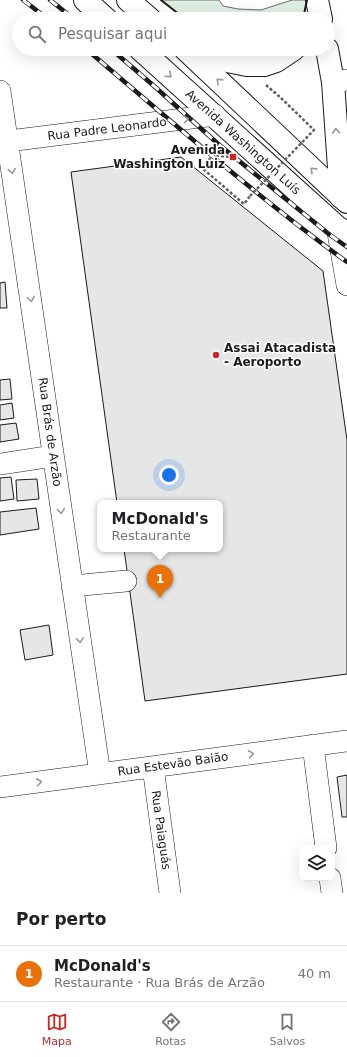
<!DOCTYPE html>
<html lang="pt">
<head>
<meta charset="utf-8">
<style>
  :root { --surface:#fff; --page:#f2f2f2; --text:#202124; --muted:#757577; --line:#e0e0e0; --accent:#c62828 }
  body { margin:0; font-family:"DejaVu Sans",sans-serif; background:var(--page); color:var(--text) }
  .controls { position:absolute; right:12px; bottom:12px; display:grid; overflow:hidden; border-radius:8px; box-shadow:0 4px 16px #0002 }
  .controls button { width:36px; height:36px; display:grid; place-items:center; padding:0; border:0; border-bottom:1px solid var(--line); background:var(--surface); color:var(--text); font:20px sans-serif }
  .you { position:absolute; left:169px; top:475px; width:14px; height:14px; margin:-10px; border:3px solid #fff; border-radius:50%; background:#1a73e8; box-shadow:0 0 0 6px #1a73e833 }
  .badge { display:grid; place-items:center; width:26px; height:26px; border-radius:50%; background:var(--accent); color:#fff; font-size:13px; font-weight:700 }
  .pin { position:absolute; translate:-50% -33px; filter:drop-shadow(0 1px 2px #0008) }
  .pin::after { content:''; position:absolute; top:21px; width:14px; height:12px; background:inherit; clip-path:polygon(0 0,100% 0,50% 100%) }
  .popup { position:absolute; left:97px; top:500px; width:126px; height:52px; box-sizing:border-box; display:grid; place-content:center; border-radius:8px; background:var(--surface); filter:drop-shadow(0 1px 3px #0005); font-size:13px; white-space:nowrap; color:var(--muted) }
  .popup b { font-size:15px; color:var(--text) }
  .popup::after { content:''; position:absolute; left:50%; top:100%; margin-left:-8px; border:8px solid transparent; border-top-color:var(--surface) }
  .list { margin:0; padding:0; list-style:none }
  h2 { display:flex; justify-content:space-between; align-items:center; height:52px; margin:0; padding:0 16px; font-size:17px }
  h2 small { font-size:13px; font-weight:400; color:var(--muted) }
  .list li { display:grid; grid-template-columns:26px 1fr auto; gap:12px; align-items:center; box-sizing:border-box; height:56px; padding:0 16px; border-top:1px solid var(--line) }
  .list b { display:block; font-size:15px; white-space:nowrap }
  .list p { margin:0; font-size:13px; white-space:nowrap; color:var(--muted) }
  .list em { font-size:13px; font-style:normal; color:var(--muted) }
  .icon { flex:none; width:22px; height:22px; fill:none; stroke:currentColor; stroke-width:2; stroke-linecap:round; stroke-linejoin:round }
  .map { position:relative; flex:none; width:347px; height:893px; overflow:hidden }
  .search { position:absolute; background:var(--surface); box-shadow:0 4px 16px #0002; left:12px; right:12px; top:12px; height:44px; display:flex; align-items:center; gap:10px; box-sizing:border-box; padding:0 14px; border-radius:22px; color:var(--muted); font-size:15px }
  .sheet { height:108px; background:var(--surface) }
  nav { display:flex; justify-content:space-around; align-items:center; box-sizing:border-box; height:56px; border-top:1px solid var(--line); background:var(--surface); font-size:11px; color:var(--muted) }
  nav a { display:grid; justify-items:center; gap:2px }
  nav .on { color:var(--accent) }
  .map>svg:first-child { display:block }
  .green { fill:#e0efe3; stroke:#6a6a6a }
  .building { fill:#e6e6e6; stroke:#1a1a1a }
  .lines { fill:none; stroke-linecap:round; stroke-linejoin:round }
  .minor-casing { stroke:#1a1a1a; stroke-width:22 }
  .major-casing { stroke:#1a1a1a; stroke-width:24 }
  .highway-casing { stroke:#1a1a1a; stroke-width:24 }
  .path { stroke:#5f5f5f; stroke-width:2.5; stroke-dasharray:3 2; stroke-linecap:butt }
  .minor { stroke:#fff; stroke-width:21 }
  .major { stroke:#fff; stroke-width:22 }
  .highway { stroke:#fff; stroke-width:22 }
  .rail-casing { stroke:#1a1a1a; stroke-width:4.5 }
  .rail { stroke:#fff; stroke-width:3; stroke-dasharray:9; stroke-linecap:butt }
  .path-bridge { stroke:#5f5f5f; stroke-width:2.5; stroke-dasharray:3 2; stroke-linecap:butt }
  .wall { stroke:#1a1a1a; stroke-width:2 }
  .oneway { stroke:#989898 }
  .poi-dot { fill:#c62828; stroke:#fff; stroke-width:1.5 }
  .labels { text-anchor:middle; stroke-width:3; stroke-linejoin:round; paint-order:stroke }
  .street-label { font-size:12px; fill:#1a1a1a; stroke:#fff }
  .poi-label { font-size:12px; font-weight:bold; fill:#1a1a1a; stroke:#fff; text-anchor:end }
</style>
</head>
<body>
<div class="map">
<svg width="347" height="893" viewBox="0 0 347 893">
  <rect width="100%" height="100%" fill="#fff"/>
  <!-- green -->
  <path class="green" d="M161,0H219L223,6L238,9L261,10L292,0H307L303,19H185Z"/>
  <!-- building -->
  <path class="building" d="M181,157L323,271L347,440V674L145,701L124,549H220V503H117L71,172Z
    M5,282L7,308H0V283Z
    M10,379L12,399L0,400V380Z
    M12,403L14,418L0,420V405Z
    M16,423L19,439L0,442V425Z
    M11,477L14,499L0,501V478Z
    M37,479L39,499L17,501L16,480Z
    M36,508L39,529L0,535V512Z
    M49,625L53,655L25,660L20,630Z
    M347,775V817H342L337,777Z"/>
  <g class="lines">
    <!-- minor casing -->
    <g class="minor-casing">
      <path id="minor" d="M333,82L347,80
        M0,91L100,774
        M0,142L215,115
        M337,227L347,285
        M0,464L53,456
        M72,586L126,581
        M313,745L326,848
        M153,767L170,893
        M0,787L347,741
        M330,878L332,893"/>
    </g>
    <!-- major casing -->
    <g class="major-casing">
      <path id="major" d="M317,0L321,19
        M327,49L333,82L341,197
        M192,54L247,65H264L276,61L294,49"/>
    </g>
    <!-- highway casing -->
    <g class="highway-casing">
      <path id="highway" d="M85,0L106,19
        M128,0L150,19
        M140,49L337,227L347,233
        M185,49L347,202"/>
    </g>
    <!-- path -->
    <path class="path" d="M266,85L281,98
      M229,157L213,155L202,168L244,204L250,196"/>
    <!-- minor -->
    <use href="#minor" class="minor"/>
    <!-- major -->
    <use href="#major" class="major"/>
    <!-- highway -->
    <use href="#highway" class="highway"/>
    <!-- rail casing -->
    <g class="rail-casing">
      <path id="rail" d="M23,0L48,19
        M50,0L74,19
        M86,49C171,121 256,196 347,262
        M111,49L154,86L217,143L330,235L347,247"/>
    </g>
    <!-- rail -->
    <use href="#rail" class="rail"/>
    <!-- path-bridge -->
    <path class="path-bridge" d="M250,196L314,130L281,98"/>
    <!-- wall -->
    <path class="wall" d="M161,0L185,19
      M303,19L307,0
      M266,49H271"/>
  </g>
  <!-- one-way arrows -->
  <defs><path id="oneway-chevron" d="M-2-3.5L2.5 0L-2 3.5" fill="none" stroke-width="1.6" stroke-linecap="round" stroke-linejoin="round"/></defs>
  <g class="oneway">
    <use href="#oneway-chevron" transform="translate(169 75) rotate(42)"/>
    <use href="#oneway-chevron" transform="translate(219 81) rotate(-136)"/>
    <use href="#oneway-chevron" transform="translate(186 119) rotate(-7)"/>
    <use href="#oneway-chevron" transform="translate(336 131) rotate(-94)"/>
    <use href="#oneway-chevron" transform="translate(313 170) rotate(-136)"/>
    <use href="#oneway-chevron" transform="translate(12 171) rotate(81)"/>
    <use href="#oneway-chevron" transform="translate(31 299) rotate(82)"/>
    <use href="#oneway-chevron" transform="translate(61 511) rotate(82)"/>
    <use href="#oneway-chevron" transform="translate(80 640) rotate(82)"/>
    <use href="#oneway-chevron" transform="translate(251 754) rotate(-8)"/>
    <use href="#oneway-chevron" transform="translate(39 782) rotate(-7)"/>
  </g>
  <!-- markers -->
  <g class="poi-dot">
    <rect x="229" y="153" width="8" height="8" rx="2"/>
    <circle cx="216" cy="355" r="4"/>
  </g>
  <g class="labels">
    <!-- street labels -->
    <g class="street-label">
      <text transform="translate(107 129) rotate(-7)" y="4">Rua Padre Leonardo</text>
      <text transform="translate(243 142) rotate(42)" y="4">Avenida Washington Luís</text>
      <text transform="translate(50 432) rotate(82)" y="4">Rua Brás de Arzão</text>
      <text transform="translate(173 764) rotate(-8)" y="4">Rua Estevão Baião</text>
      <text transform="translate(161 830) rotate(82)" y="4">Rua Paiaguás</text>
    </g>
    <!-- poi labels -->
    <g class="poi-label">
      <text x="225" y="154">Avenida<tspan x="225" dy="14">Washington Luiz</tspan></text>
      <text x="224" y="352" text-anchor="start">Assai Atacadista<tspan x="224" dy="14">- Aeroporto</tspan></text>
    </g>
  </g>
</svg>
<div class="controls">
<button><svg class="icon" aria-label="layers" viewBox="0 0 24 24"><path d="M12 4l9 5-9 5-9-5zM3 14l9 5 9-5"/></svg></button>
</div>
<div class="you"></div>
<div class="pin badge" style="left:160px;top:598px;background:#e8710a">1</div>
<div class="popup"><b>McDonald's</b>Restaurante</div>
<div class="search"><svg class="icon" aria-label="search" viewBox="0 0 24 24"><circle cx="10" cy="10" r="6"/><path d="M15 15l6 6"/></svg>Pesquisar aqui</div>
</div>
<section class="sheet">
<h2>Por perto<small></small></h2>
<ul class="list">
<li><span class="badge" style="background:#e8710a">1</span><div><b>McDonald's</b><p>Restaurante · Rua Brás de Arzão</p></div><em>40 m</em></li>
</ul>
</section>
<nav>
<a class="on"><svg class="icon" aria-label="map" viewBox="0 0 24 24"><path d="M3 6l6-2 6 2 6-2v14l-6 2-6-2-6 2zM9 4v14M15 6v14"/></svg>Mapa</a>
<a><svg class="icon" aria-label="directions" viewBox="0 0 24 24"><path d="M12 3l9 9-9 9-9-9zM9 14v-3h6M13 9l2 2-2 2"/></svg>Rotas</a>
<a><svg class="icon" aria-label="saved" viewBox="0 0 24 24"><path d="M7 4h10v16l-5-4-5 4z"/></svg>Salvos</a>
</nav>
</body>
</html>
